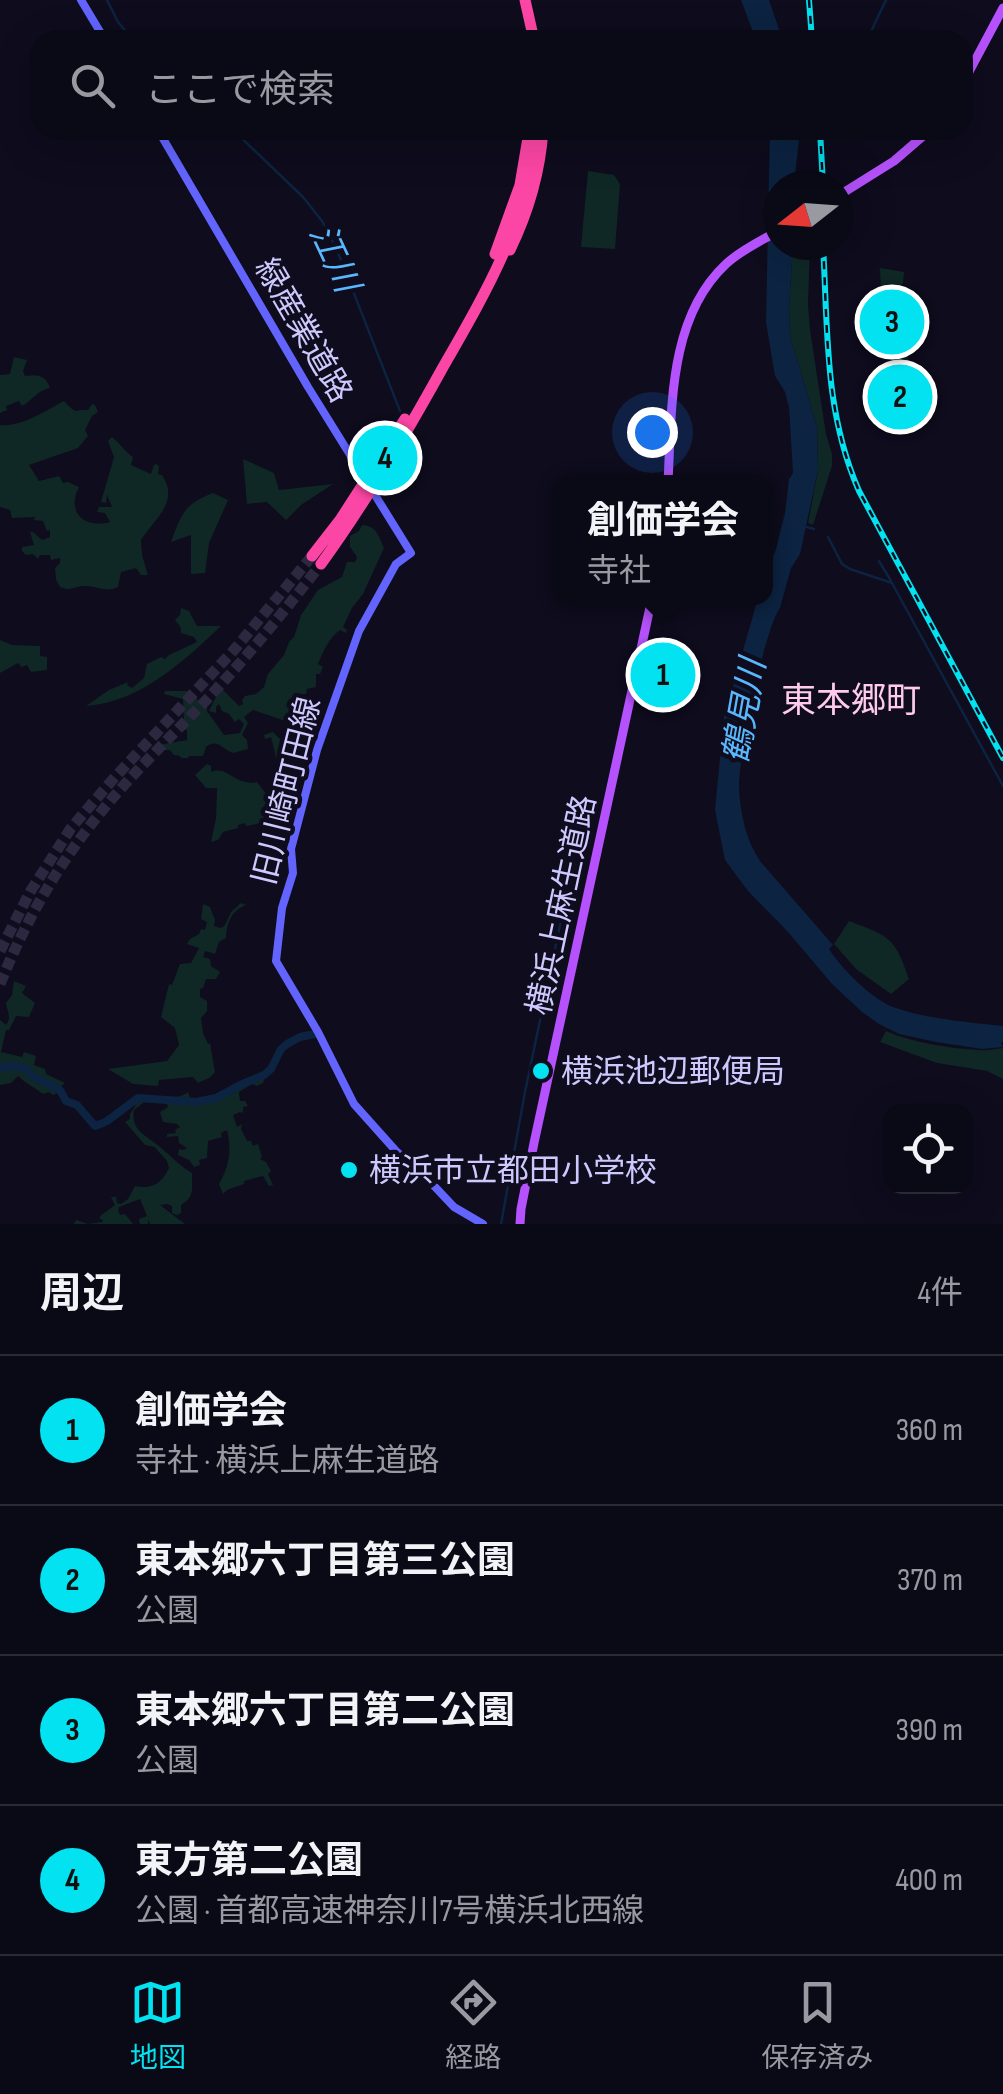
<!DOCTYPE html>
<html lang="ja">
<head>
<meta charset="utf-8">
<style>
  :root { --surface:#0a0916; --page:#13121f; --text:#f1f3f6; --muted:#999aa1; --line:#2a2a35; --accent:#03e2f0 }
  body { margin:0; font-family:"Sofia Sans Condensed","Noto Sans JP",sans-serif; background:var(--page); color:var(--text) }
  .controls { position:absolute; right:30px; bottom:30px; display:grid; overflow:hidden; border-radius:20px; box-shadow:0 10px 40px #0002 }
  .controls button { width:90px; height:90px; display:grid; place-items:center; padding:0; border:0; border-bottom:2px solid var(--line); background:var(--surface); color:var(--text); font:50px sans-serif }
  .compass { position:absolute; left:763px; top:170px; width:90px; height:90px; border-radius:50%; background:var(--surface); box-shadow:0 10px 40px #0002; rotate:253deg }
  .you { position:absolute; left:652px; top:432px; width:35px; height:35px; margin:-25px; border:8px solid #fff; border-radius:50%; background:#1a73e8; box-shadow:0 0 0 15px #1a73e833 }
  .badge { display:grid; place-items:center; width:65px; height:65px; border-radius:50%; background:var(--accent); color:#111; font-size:32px; font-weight:700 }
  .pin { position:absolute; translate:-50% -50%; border:5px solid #fff; box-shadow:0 2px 10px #0006 }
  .popup { position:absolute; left:553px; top:475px; width:220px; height:130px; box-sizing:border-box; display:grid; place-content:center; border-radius:20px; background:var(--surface); filter:drop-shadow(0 2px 8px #0005); font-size:32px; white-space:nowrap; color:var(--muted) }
  .popup b { font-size:38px; color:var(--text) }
  .popup::after { content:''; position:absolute; left:50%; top:100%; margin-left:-20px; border:20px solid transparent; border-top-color:var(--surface) }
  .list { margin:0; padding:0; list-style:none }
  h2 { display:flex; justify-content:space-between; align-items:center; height:130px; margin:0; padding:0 40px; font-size:42px }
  h2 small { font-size:32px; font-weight:400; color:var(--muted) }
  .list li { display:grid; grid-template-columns:65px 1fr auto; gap:30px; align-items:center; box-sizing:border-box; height:150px; padding:0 40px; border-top:2px solid var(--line) }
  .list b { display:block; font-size:38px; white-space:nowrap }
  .list p { margin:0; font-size:32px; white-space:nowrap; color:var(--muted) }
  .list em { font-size:32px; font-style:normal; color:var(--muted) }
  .icon { flex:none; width:55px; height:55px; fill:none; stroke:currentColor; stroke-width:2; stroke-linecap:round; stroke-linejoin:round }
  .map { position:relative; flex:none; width:1003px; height:1224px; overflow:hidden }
  .search { position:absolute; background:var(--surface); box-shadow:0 10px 40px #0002; left:30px; right:30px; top:30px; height:110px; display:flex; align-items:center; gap:25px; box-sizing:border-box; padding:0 35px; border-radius:30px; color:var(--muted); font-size:38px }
  .sheet { height:730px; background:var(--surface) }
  nav { display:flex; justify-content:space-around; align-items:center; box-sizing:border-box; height:140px; border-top:2px solid var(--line); background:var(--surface); font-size:28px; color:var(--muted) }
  nav a { display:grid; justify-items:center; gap:5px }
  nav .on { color:var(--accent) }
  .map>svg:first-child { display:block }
  .green { fill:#0f2725 }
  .water { fill:#0c2341 }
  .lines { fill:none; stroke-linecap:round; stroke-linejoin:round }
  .stream { stroke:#0c2341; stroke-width:2.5 }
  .river { stroke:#0c2341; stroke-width:8 }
  .highway-tunnel { stroke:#2b283f; stroke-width:11; stroke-dasharray:11 5.5; stroke-linecap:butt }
  .secondary { stroke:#6264fd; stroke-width:8 }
  .primary { stroke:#b652fd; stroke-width:9 }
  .highway { stroke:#fc46a5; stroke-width:11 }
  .rail-casing { stroke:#03e2f0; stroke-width:6 }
  .rail { stroke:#0e0c1d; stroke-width:2.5; stroke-dasharray:8; stroke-linecap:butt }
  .highway-bridge { stroke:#fc46a5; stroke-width:11 }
  .poi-dot { fill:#03e2f0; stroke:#0e0c1d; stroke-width:4 }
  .labels { text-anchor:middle; stroke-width:9; stroke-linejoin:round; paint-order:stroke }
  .street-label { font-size:32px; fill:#cdc9fe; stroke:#0e0c1d }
  .poi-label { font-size:32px; fill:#cdc9fe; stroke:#0e0c1d; text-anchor:start }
  .water-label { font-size:35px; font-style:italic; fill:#59b7fd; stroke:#0e0c1d }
  .neighbourhood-label { font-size:35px; fill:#fecbee; stroke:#0e0c1d }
</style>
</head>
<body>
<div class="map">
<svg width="1003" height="1224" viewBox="0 0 1003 1224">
  <rect width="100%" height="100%" fill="#0e0c1d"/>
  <!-- green -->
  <path class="green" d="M588,171L614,175L620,184L615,249L581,247Z
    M793,245H810L808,305L810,330L826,434L832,454V466L813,525L808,523L818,470L817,427L790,336L789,310Z
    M880,268L904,272L903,283L897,288L901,342L907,341L909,369L896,373L893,347L889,342L887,324L882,320Z
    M14,357L27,360L23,371L25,376C37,374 46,375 50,388C36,391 33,400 22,406L19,401L6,406L7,410L0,413V375L10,374Z
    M64,401C79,417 73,408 88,410L92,404L95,405L98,412L92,416L85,430L88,436L78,448L29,465L39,481L59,476L63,483L68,482L79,487C66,512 84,529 110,522L105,513L97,512L99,507H112L107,495L106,503L101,502L114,457L108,441L112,437C120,443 125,452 133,457L131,465L151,474L154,465L157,464L159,467L158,474L162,475C180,502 155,518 141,540L142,555L148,575H141L136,568L121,572L118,587C105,593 98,586 85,586C72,586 74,592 60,587L56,579L55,568L60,563V558L51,560L50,555H40L38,559L33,554L26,555L22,551V547L34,545L30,532H33L42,540L50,537V530L47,531L43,521L34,520L35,517L12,518L10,510L0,507V425C22,427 45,411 64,401Z
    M243,459L274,473L279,490L333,484L301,505L286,520L267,502L247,504Z
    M213,493L228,500L209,543L205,573L191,574V535L171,542C182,513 184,504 213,493Z
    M362,525C378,526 379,538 384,548L363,594L352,608L343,627L347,630L346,633L340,630C329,638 323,652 318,664L323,667L320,674H316V687L307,689L306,694H303L297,725L305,727L304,733L299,732L293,744L284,747L283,752L276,757L271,737L265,739L264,735L273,732L280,739L287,734L291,723L253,710L244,717L248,723L242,735L247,740L248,749L233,753C222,749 217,738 206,747L203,756H189L188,758H181L180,756L174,755L170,750H161L158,745L187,740V730H182L181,723L184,721L183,699L164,694L165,691H186L195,695L198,701L203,699L207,702V711L224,735L240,733L244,724L239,719L235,722L229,714L222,711L219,704L216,707V713L209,711L216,697L213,689L214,681L239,706L243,704L242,700L245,696L256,694L264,687L268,674L284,655L289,642L294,637L301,615L318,590L342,577L347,562H355L357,557L350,547V536L359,531Z
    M181,608L189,611L197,626H221C183,662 140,702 86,706L109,690L128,682L127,685L132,688L144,678L147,664L161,657L165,659L169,655L197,642L194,637L181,633V628L175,620L180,615Z
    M0,640L12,645L40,646V656L47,657V670L31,672L27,665L22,667L18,663L0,673Z
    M207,764L211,766V772C228,765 235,787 257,782L270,799H278L286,789L292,793L282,803L276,804L269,821L247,826L244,823L238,825V828L223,832L218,840L211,842L216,818L217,788H206L195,775Z
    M241,903L246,905C231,911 227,923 226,938L219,942L215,954L205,951L203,957L210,959L211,966L220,972L216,979H206L203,988L200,989V997L207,1001V1011L201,1018L203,1033L208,1044L210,1043L215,1072L209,1078L198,1083L193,1077L159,1080L158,1086L133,1084L108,1069L167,1061L179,1045L175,1028L161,1017L169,984L172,985L180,964L191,963L199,948L187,944L190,939L199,934L201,929L205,930L207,922L201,919L203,904L210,907L215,920L214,926L221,928L225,925L231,912Z
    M849,921C889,936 895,937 909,979L891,994L856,969L834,944Z
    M14,981L26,986L22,993L35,1003L29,1017L16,1016L9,1030H6L1,1052L22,1057L24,1052L36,1056L34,1065L45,1069L46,1074L65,1083L60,1087L63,1091L53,1095L49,1092L43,1094C34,1087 25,1083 18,1076L11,1083L0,1085V1020L6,1025C12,1018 7,1011 6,1003L12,995Z
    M886,1031C914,1043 948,1048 978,1050C986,1051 995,1049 1003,1048V1079L987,1071L937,1063L880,1042Z
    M266,1074L263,1083L257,1086L252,1084L239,1092L240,1101H245L248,1106L243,1107V1113L240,1112L233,1115L237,1127L242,1124L241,1129L247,1141H251L253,1146L258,1144L262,1157L260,1159L266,1162L271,1171L268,1174L273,1185L269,1186L263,1176L244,1181V1184L227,1190L223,1194L219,1184C229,1167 232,1150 227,1130L221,1133L222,1137L208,1141L207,1158L199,1160L200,1165L194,1167L189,1160L178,1155L179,1149L183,1150L187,1148L179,1143L178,1136L167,1137V1134L176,1133L175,1130L180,1127L177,1124L163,1122L160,1112L168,1107C166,1098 157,1099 150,1097C162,1095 177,1101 188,1092L192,1102L212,1100L233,1090V1087Z
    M143,1099V1103L134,1110C130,1131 148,1136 160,1147C172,1157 180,1166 192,1173C192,1188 195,1197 181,1205V1213L177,1215L172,1213V1206L167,1204L160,1205L185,1224H150L148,1219V1224H140L139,1219L147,1216L140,1199L119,1207L118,1210L120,1215L125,1214L133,1224H74L76,1220L88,1224L102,1222L103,1220L100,1219V1216L115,1205L111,1197H116L117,1203L121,1204L128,1199L135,1186C151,1189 161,1185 169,1168L167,1161L158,1151L155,1147L145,1145L125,1122L130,1119V1114L139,1100Z"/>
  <!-- water -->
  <path class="water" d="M741,0H769L780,32L776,36L781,40H756Z
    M770,130H800L794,185H778V245H793L789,310L790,336L817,427L818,470L800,554L791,568L780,608C765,627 738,760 739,787C740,813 746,840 760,861L833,945L829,949C841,968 872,999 893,1007C927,1019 967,1022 1003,1026V1042L1001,1043L1003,1047L982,1049L936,1042L899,1034L879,1024L862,1012L832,984L788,932L748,891L725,860L715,810L724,717L758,598H766V575L776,549L785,513L789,479L793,473L789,407L785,392L775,376L766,322Z"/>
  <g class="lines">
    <!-- stream -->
    <path class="stream" d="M107,0L118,22L133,40
      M867,40L886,0
      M233,130L303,197L322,221L337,250L400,411
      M807,527L814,529
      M828,537L842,564L850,569L892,583L1003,786
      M879,561L891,581
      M501,1224L525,1092L568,887"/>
    <!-- river -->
    <path class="river" d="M0,1068L10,1066L24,1068L34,1077L60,1090L66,1101L77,1105L95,1126L103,1123
      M107,1121L138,1098L196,1102L216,1098L240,1085L264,1075L271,1069L281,1049L287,1044L300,1037L315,1034"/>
    <!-- highway-tunnel -->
    <path class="highway-tunnel" d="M0,951L30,892L71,828L115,777L234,650L312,556
      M0,984C25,922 58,864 101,812C135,770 175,733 212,694C251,652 286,609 321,564"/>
    <!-- secondary -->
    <path class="secondary" d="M81,0L105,40
      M158,130L308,387L411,553L396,564L359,631L317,750L291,849L293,873L282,908L276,961L318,1032L354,1104L396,1151L419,1170L454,1207L483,1224"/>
    <!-- primary -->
    <path class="primary" d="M963,83L1003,8
      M838,196L894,161L930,130
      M668,482C672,409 668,318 726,264C741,250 761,241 778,231
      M520,1224L521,1209L534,1143L652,598"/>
    <!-- highway -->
    <path class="highway" d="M525,0L534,40
      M510,250C529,211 540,174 543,130"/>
    <!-- rail casing -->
    <g class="rail-casing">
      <path id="rail" d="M809,0L812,40
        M820,130L823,185
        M823,245C828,331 824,411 859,491L1003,758"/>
    </g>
    <!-- rail -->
    <use href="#rail" class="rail"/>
    <!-- highway-bridge -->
    <path class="highway-bridge" d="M495,254L520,185L529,132
      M312,556L340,520L405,419
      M321,564C366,502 405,436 442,369C485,294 530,218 537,130"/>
  </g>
  <!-- markers -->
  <g class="poi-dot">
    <circle cx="541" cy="1071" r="10"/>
    <circle cx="349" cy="1170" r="10"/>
  </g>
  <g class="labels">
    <!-- street labels -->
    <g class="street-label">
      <text transform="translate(304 330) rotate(60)" y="11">緑産業道路</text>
      <text transform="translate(286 791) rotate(-76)" y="11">旧川崎町田線</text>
      <text transform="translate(561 905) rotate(-78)" y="11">横浜上麻生道路</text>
    </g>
    <!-- poi labels -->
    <g class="poi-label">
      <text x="561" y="1082">横浜池辺郵便局</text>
      <text x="369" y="1181">横浜市立都田小学校</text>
    </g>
    <!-- water labels -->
    <g class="water-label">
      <text transform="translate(335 258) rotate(65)" y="12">江川</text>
      <text transform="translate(744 711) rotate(-80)" y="12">鶴見川</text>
    </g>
    <!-- neighbourhood labels -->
    <g class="neighbourhood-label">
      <text x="851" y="712">東本郷町</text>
    </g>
  </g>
</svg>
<div class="controls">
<button><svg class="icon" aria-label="locate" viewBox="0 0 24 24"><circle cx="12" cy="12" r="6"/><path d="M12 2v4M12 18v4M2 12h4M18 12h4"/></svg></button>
</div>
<svg class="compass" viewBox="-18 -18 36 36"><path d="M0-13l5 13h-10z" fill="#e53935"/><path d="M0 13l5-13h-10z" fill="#999aa1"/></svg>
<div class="you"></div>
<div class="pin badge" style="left:663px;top:675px">1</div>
<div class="popup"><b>創価学会</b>寺社</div>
<div class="pin badge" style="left:900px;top:397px">2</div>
<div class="pin badge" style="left:892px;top:322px">3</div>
<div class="pin badge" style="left:385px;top:458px">4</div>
<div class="search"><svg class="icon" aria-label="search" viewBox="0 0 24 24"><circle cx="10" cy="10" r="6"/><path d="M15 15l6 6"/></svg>ここで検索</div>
</div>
<section class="sheet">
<h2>周辺<small>4件</small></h2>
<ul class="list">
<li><span class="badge">1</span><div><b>創価学会</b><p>寺社 · 横浜上麻生道路</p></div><em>360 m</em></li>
<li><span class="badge">2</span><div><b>東本郷六丁目第三公園</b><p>公園</p></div><em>370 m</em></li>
<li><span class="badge">3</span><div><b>東本郷六丁目第二公園</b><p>公園</p></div><em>390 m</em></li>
<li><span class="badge">4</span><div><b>東方第二公園</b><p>公園 · 首都高速神奈川7号横浜北西線</p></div><em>400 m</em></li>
</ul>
</section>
<nav>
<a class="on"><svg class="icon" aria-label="map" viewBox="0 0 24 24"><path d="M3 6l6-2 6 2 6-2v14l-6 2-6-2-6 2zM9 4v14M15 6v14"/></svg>地図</a>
<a><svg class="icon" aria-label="directions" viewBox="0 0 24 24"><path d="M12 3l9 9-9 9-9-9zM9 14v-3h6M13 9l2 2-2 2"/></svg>経路</a>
<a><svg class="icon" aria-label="saved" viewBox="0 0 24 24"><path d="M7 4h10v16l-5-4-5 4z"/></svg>保存済み</a>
</nav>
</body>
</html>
